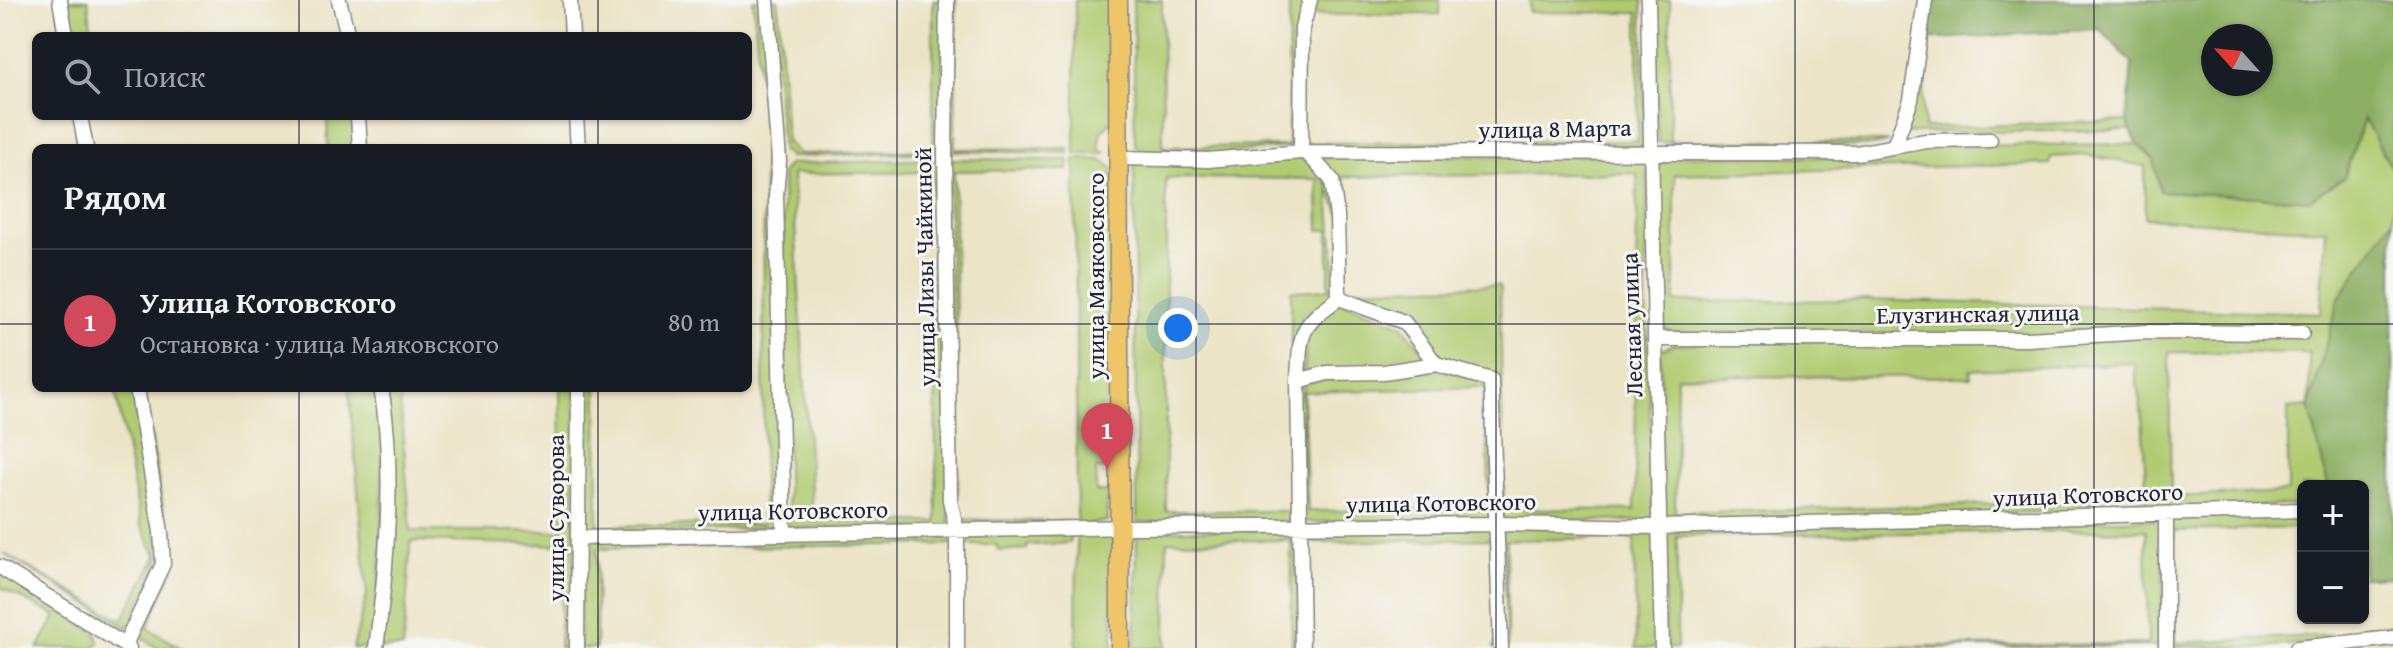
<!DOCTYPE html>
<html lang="ru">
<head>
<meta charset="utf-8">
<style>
  :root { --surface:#171b24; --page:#242831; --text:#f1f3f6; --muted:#9ea1a6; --line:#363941; --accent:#d1495b }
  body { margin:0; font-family:"Gentium Book Plus",serif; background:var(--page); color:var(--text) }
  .controls { position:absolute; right:24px; bottom:24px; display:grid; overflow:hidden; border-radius:12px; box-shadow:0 2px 6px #0004 }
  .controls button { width:72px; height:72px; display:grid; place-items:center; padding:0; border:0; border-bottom:2px solid var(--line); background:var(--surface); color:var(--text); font:40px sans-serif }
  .compass { position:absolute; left:2201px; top:24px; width:72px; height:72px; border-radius:50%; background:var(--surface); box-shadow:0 2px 6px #0004; rotate:297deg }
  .you { position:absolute; left:1178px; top:328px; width:28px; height:28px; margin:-20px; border:6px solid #fff; border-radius:50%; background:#1a73e8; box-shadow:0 0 0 12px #1a73e833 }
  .badge { display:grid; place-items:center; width:52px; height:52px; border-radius:50%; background:var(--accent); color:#fff; font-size:26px; font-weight:700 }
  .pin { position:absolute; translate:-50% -66px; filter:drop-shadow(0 2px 4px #0008) }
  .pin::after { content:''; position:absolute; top:42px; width:28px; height:24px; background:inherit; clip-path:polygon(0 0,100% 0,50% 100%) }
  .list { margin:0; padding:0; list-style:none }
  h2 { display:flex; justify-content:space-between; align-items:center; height:104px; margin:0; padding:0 32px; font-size:34px }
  h2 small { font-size:26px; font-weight:400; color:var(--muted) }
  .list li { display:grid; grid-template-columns:52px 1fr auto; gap:24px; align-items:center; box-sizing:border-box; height:144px; padding:0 32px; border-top:2px solid var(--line) }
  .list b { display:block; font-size:30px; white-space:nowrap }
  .list p { margin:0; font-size:26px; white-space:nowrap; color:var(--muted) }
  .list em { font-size:26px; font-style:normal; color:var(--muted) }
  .icon { flex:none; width:44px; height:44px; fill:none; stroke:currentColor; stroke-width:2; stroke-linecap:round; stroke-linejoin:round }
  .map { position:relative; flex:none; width:2393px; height:648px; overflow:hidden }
  .search { position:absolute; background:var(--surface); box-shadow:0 2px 6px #0004; left:32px; top:32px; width:720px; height:88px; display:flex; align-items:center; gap:20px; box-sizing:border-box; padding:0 28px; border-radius:12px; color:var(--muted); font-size:30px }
  .panel { position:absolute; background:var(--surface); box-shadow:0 2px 6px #0004; left:32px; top:144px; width:720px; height:248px; border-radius:12px }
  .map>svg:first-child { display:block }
  .green { fill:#b0cb71; stroke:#697656; stroke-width:2; fill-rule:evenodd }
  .forest { fill:#8caf63; stroke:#57684f; stroke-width:2; fill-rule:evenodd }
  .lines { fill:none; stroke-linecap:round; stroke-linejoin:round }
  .minor-casing { stroke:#868380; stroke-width:17 }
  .major-casing { stroke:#868380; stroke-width:21 }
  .minor { stroke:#fff; stroke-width:14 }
  .major { stroke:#eec569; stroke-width:18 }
  .grid { fill:none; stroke:#22223b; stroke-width:2; stroke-opacity:0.55 }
  .labels { text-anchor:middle; stroke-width:6; stroke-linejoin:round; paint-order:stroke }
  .street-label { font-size:24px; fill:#22223b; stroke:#f6f6f2 }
</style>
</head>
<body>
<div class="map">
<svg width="2393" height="648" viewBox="0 0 2393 648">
  <rect width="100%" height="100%" fill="#f6f6f2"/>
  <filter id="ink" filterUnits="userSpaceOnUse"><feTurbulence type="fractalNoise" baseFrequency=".0125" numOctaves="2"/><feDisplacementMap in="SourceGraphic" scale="16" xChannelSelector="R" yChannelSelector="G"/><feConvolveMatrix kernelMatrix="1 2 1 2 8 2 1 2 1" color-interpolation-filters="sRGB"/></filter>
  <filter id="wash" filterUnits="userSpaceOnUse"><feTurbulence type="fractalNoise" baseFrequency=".006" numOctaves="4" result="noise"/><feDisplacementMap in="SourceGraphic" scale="32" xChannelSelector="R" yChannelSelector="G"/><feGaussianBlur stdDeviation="1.8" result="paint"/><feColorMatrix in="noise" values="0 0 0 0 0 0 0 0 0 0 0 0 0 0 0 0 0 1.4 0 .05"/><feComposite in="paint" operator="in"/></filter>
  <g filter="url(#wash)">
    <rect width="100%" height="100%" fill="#ebe4c6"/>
    <!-- green -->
    <path class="green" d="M65,0H88L92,36H71Z
      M753,0H764L775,163L779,528L588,534L582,526L583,388H597L598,526L763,524L764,129Z
      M770,0H778L786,141L799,154L933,150V0H943L941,152L790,157L782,151Z
      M950,0H956L955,149L1068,148L1069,153L948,151Z
      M1075,0H1111L1113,119L1100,133L1099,149L1105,152L1102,154H1075Z
      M1133,0H1162L1163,147L1288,146L1289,0H1304L1296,140L1288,147L1210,154L1141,150L1135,145Z
      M1313,0H1440V14L1310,15Z
      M1530,0H1642L1645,143L1642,146L1314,149L1306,143L1638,141V13L1529,12Z
      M1653,0H1670V141L1888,142L1872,146L1658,142Z
      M1930,39L1923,98L1924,128L2127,121L2131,130L1904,133L1924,40Z
      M327,116H354L356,148H328Z
      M2364,118L2393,171V219L2339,298L2332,331L2328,486H2303V505L1663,522L1660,351L1673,344L2029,334L1673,333L1659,325L1656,290L1657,166L1668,155L1874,158L1925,146L2137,144L2154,160L2344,177ZM2086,155L2145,166V218L2326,230L2321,313L1865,300L1675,302V174L2050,164L2051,157ZM2169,352L2309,353V406L2288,408V492L2171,497ZM2134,363L2142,416L2147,500L1675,513L1677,376L1971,377L1970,370Z
      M1639,155L1648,163L1646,294L1654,521L1502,520L1494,377L1438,361L1406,319L1342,295L1341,216L1315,157ZM1637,173L1635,510L1504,509L1500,285L1344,289L1343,177Z
      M1301,157L1328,180L1337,295L1307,317L1299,521L1137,522L1134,167L1140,162ZM1166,178L1318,179L1319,230H1329V289L1291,291V511H1166Z
      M941,159L950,528H788L782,172L789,164ZM932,172L937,522H813L792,174Z
      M948,159L1069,160L1068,170L954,171L958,519L1071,522L958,527L955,522Z
      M1075,159L1101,160L1113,168L1114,446L1107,469H1096V492H1107V521L1077,527Z
      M1340,301L1401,324L1431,361L1302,376L1303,337Z
      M1436,367L1487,382L1496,520L1304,522L1301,383ZM1485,387L1490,509L1308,511L1303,392Z
      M115,388H132L157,533L159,564L128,628L3,553L122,620L157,557L141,525Z
      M143,388L173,568L148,628L181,648H157L138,635L167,565Z
      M349,388H377C393,473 381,562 371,648H353L367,594Z
      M384,388H399L411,531H562L560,388H576L573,648H559L564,545L411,541L403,648H379Z
      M2303,514V528L2174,531L2175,643L2358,634V627L2393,625V636L2252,648L2170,646L2169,518Z
      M2163,519V646L1801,648L2148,644L2146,530L1677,536V648H1666L1663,530Z
      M1502,526L1654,530L1658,648H1636L1634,538L1506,540L1507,648Z
      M1496,527L1498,648H1493L1496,641L1491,539L1309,542L1310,648H1305V530Z
      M1137,530H1296L1298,648H1292L1291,540L1167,541L1166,648H1135Z
      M1077,533H1103L1114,538L1113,648H1076Z
      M1070,534V543L1028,545L1027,549L998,551L997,545H961L960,537Z
      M955,537V544L597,549L596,648H580L581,546L586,540Z
      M0,573L97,634L99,642L94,648H38L56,616L0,587Z"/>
    <!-- forest -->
    <path class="forest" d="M1931,0H2393V171L2364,119L2344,177L2309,200L2160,191L2154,160L2137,144L2127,121L2132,63L2100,29L1924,40ZM2213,36H2261V84H2213Z
      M2393,219V577L2363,578V486H2328L2309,406L2339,298Z"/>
  </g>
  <g filter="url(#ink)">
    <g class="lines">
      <!-- minor casing -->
      <g class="minor-casing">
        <path id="minor" d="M60,0L66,36
          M339,0L348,36
          M570,0L572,36
          M767,0L779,161L776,196L784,532
          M947,0L945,155L950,500L957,532V648
          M1648,0C1651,216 1658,432 1662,648
          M80,116L86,148
          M358,116L360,148
          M576,116L578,148
          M1894,146L1911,100L1925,0
          M1301,152L1302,28L1310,0
          M1308,154L1332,180L1337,216L1339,298L1404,322L1436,364
          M1120,158L1208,160L1301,152L1856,153L1926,141L1990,140
          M1655,339H2028L2146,332L2302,333
          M1298,381C1300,333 1299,326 1339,298
          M2166,514V648
          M578,538L1134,527L1499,524L1658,527L2303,510
          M0,567L129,648
          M125,645L163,564L161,532L137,388
          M376,648C387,570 395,465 381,388
          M577,648L579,388
          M1302,648L1298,381L1327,373L1384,372L1436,364L1491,380L1501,648
          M2297,648L2393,638"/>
      </g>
      <!-- major casing -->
      <g class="major-casing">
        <path id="major" d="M1118,0L1120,648"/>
      </g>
      <!-- minor -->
      <use href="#minor" class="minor"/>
      <!-- major -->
      <use href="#major" class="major"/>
    </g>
  </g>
  <!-- grid -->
  <path class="grid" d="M299,0V36M598,0V36M897,0V648M1196,0V648M1496,0V648M1795,0V648M2094,0V648M299,116V148M598,116V148M0,324H36M748,324H2393M299,388V648M598,388V648"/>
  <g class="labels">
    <!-- street labels -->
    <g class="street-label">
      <text transform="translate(1555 129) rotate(-1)" y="8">улица 8 Марта</text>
      <text transform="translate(925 267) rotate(-91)" y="8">улица Лизы Чайкиной</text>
      <text transform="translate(1096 276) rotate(-90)" y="8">улица Маяковского</text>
      <text transform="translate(1978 314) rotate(-1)" y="8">Елузгинская улица</text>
      <text transform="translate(1632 325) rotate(-92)" y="8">Лесная улица</text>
      <text transform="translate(2088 495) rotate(-2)" y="8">улица Котовского</text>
      <text transform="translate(1441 503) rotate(-1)" y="8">улица Котовского</text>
      <text transform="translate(793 511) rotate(-1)" y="8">улица Котовского</text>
      <text transform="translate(556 518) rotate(-90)" y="8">улица Суворова</text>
    </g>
  </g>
</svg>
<div class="controls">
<button>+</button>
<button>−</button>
</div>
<svg class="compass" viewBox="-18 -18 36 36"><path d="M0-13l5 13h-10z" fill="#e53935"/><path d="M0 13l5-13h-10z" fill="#9ea1a6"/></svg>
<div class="you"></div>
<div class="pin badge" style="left:1107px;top:469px">1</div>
<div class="search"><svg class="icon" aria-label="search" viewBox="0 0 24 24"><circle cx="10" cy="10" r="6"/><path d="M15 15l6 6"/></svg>Поиск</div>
<section class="panel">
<h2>Рядом<small></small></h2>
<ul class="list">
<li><span class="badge">1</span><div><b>Улица Котовского</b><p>Остановка · улица Маяковского</p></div><em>80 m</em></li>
</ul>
</section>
</div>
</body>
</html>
